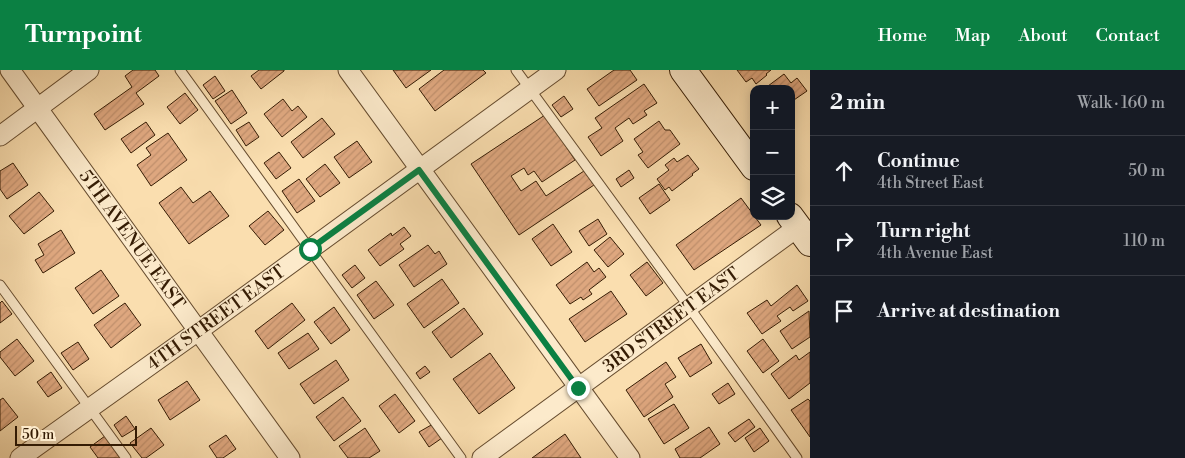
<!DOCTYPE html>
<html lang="en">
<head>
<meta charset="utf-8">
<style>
  :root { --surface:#171b24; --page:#242831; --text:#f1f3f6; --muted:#9ea1a6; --line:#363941; --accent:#0b8043 }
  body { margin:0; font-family:"Libre Bodoni",serif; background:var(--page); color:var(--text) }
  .controls { position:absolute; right:15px; top:15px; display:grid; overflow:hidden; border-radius:10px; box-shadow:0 2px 12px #0003 }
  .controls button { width:45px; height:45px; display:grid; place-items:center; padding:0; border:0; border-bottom:1px solid var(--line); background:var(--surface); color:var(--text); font:25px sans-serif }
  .scale { position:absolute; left:15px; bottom:12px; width:122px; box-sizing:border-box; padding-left:5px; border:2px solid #351c04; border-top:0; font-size:14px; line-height:18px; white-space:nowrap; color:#351c04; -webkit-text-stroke:4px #fceacb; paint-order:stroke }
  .stop { position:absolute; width:15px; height:15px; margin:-11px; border:4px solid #0b8043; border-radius:50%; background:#fff }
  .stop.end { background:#0b8043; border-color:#fff; box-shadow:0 1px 5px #0008 }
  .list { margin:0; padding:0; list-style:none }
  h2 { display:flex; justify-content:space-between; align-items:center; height:65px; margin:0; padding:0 20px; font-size:21px }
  h2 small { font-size:16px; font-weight:400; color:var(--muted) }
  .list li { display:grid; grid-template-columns:32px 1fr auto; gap:15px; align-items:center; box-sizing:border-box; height:70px; padding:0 20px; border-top:1px solid var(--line) }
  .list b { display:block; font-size:19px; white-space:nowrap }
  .list p { margin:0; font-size:16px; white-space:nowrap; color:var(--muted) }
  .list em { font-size:16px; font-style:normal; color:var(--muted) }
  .icon { flex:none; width:28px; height:28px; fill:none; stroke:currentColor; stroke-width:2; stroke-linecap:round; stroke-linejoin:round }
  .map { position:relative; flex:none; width:810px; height:388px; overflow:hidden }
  header { display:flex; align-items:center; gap:30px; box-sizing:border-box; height:70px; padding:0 25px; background:var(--accent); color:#fff }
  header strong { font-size:24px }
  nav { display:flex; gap:28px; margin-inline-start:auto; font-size:18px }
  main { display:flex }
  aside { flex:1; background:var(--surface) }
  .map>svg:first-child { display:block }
  .building { fill:url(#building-hatch); stroke:#351c04 }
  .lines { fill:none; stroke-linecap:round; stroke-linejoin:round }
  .lane-casing { stroke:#664c2f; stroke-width:11 }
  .street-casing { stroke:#664c2f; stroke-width:21 }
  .secondary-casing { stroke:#351c04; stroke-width:28 }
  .lane { stroke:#fceacb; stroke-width:9 }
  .street { stroke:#fceacb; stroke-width:19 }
  .secondary { stroke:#fceacb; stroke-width:26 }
  .route { stroke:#0b8043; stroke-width:6 }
  .labels { text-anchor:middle; stroke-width:5; stroke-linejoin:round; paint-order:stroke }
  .street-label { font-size:18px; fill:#351c04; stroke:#fceacb }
</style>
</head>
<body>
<header>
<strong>Turnpoint</strong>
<nav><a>Home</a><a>Map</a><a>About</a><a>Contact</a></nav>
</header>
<main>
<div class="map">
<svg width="810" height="388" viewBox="0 0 810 388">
  <defs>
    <pattern id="building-hatch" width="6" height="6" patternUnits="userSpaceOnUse" patternTransform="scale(1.25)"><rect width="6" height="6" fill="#dea77f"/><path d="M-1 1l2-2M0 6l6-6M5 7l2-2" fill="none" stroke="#bf8f6c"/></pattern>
  </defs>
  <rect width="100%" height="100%" fill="#fadeaf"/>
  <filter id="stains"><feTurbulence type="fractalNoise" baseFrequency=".004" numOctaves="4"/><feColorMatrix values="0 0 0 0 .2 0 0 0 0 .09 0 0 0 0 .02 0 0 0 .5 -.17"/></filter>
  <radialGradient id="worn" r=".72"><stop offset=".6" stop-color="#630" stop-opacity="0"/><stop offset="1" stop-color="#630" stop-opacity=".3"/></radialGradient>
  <!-- building -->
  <path class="building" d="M133,0H155L159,6L136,23L144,34L105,60L94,44L132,17L125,6Z
    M259,0H284V1L261,19L251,6Z
    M393,0H431L406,18Z
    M444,0H483L486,3L435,41L419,19Z
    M614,0H630L637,10L599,36L587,19Z
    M737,0H771L766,4L767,5L756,14L752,8L746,12Z
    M784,4L791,13L797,8L807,21L791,32V19H764Z
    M215,6L225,21L213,29L203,15Z
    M644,14L657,33L644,41L647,45L633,54L629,48L615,58L623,71L601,86L588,67L602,58L595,48Z
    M232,20L247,43L231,54L215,31Z
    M185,23L198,40L180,54L167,37Z
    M564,26L573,39L561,47L552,35Z
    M283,29L292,41L298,36L307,47L282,67L264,44Z
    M545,45L575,90L542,112L534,101L528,105L524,98L511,106L521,121L536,111L546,126L584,101L594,115L519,165L471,94Z
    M322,48L335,64L303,88L291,72Z
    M659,51L665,60H670L680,74L648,98L638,85L643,82L634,69Z
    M146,52L155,65L131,83L121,69Z
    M249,52L259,67L246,76L236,60Z
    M168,63L187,90L151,116L137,95L151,85L146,78Z
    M357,71L372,92L349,108L334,87Z
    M279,82L291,98L276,109L264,93Z
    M688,85L699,99L692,104L693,105L672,121L669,117L665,120L657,109L669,100L665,95L674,88L677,92Z
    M13,93L28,115L7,129L0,119V101Z
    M325,94L340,113L320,127L306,109Z
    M629,100L634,108L621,117L616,109Z
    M299,109L315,131L297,143L282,121Z
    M659,114L670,130L650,144L639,128Z
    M181,117L193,133L210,121L229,146L189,174L159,133Z
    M39,122L54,141L24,164L9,146Z
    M741,128L761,155L694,200L676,175Z
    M268,141L284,160L265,175L249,156Z
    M598,149L607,164L589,176L579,161Z
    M553,154L572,182L551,196L532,169Z
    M404,157L411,166L400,174L404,179L380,196L368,180L391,163L392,166Z
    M61,160L75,183L43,203L35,190L44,185L38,174Z
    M610,167L624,184L608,197L594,180Z
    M428,175L435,184L439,181L447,194L414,217L399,195Z
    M587,192L594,202L599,198L606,207L589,220L592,224L583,230L581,227L570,234L556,215Z
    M647,192L663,213L646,226L630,205Z
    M355,195L365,208L352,218L342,205Z
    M101,200L119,226L93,244L75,218Z
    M442,209L459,233L424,258L407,234Z
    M376,211L394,235L374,249L357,225Z
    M797,215L808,231L793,241L790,237L777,246L781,251L762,264L747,243L767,230L771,236Z
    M611,221L627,244L585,272L569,249Z
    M2,231L12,244L0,253V233Z
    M125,233L141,255L111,278L94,255Z
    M292,233L305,250L268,279L255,261Z
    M334,237L350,260L331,274L314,252Z
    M464,238L483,264L451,288L432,262Z
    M809,241L810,267L792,279L780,261Z
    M308,263L319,279L289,299L278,283Z
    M17,269L34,291L15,306L0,287V282Z
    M763,269L779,291L763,303L747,281Z
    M78,272L89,289L73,300L61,283Z
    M701,274L712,293L690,307L678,288Z
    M810,282V313L789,329L771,304L796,285L799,290Z
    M490,283L515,318L479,344L453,309Z
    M336,290L349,310L314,334L300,314Z
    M666,292L676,307L665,314L673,327L644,347L626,320Z
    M425,296L430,302L420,309L416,303Z
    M51,302L62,318L48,327L37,312Z
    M187,311L200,330L170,350L158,330Z
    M728,313L735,324L719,334L712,324Z
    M395,324L415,351L399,363L379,336Z
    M343,327L361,351L334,371L316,347Z
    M3,328L18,347L0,361V330Z
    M808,329L810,331V367L791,340Z
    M674,334L689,358L664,374L648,349Z
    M126,346L135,359L122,367L114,355Z
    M749,349L755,357L735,372L728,363Z
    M433,354L442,368L429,377L419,362Z
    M709,357L720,374L700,388H680L675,379Z
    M151,358L164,375L146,388H142L130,373Z
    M365,358L380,381L369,388H348L339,376Z
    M760,358L769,371L754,382L745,368Z
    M565,364L581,388H532Z
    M226,365L236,379L223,388H217L209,376Z
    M105,366L120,388H98L90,377Z"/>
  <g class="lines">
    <!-- lane casing -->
    <g class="lane-casing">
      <path id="lane" d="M180,0L461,388
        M516,0L689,237L797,388
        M0,215L126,388"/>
    </g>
    <!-- street casing -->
    <g class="street-casing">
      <g id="street">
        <path id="s1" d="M10,0L290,388"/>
        <path d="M348,0L630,388"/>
        <path d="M0,66L89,0"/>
        <path id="s2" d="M20,388L198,261L556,0"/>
        <path id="s3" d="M482,388L798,157"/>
      </g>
    </g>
    <!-- secondary casing -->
    <g class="secondary-casing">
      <path id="secondary" d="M683,0L754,97
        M790,146L810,173"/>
    </g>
    <!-- lane -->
    <use href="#lane" class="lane"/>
    <!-- street -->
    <use href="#street" class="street"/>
    <!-- secondary -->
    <use href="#secondary" class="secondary"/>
  </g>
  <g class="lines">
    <!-- route -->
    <path class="route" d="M310,179L419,100L578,318"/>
  </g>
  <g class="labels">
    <!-- street labels -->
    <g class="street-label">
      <text dy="6" stroke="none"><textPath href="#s1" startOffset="209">5TH AVENUE EAST</textPath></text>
      <text dy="6" stroke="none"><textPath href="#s2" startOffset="241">4TH STREET EAST</textPath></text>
      <text dy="6" stroke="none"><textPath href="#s3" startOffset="234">3RD STREET EAST</textPath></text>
    </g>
  </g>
  <rect width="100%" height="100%" filter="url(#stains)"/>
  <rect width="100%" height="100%" fill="url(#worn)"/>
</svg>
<div class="controls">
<button>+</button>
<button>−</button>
<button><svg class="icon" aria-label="layers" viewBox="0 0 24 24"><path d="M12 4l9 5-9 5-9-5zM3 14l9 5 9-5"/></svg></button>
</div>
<div class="scale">50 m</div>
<div class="stop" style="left:310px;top:179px"></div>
<div class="stop end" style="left:578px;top:318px"></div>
</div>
<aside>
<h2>2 min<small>Walk · 160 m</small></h2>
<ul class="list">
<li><svg class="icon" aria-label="ahead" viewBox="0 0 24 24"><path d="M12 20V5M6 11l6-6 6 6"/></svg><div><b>Continue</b><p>4th Street East</p></div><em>50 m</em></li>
<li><svg class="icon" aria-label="right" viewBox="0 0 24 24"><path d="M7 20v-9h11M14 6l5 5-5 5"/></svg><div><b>Turn right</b><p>4th Avenue East</p></div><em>110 m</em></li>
<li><svg class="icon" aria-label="arrive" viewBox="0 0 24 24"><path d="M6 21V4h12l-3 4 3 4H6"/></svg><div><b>Arrive at destination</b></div></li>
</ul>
</aside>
</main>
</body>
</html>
